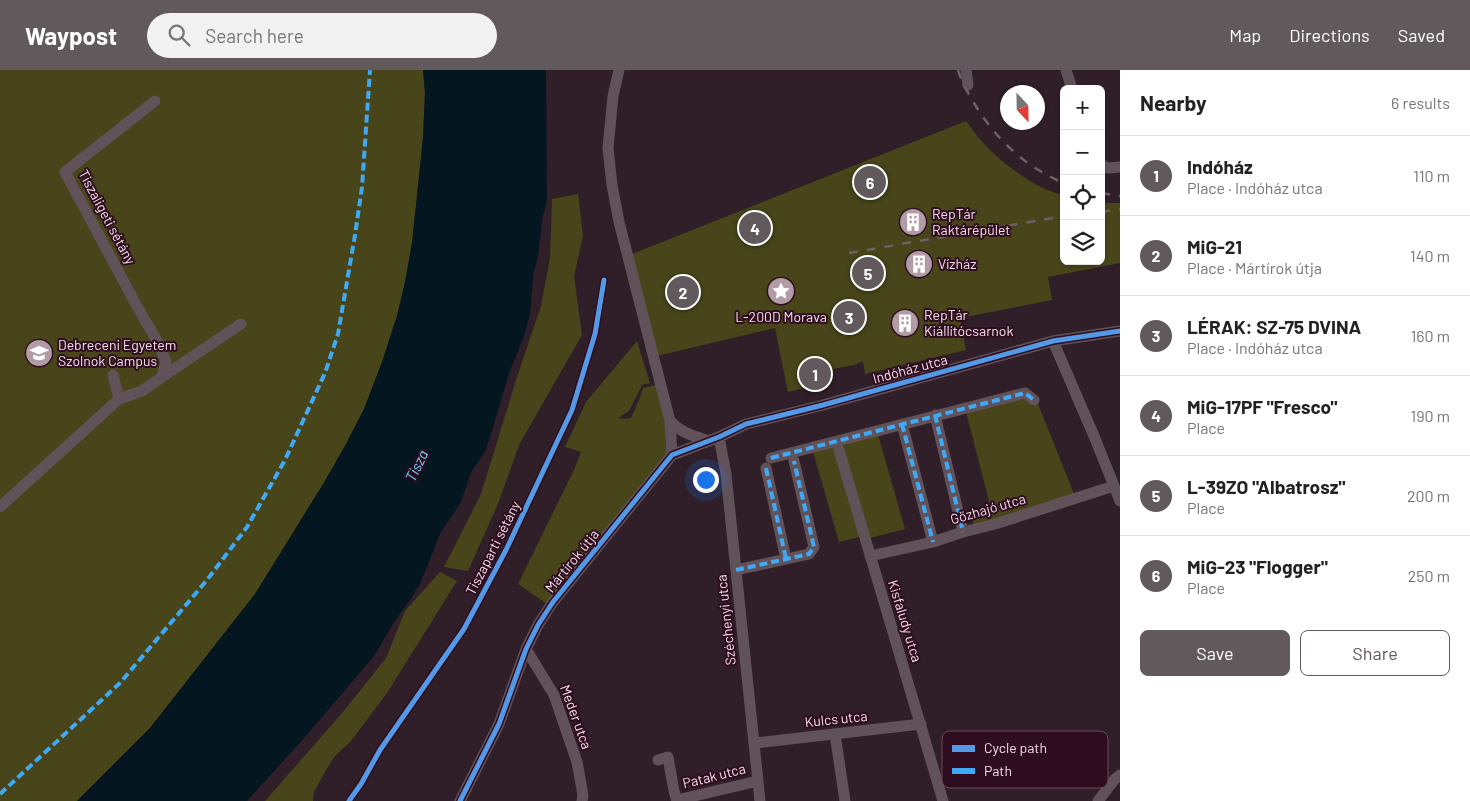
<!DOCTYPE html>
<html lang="en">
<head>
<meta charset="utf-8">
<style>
  :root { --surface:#fff; --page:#f2f2f2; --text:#222; --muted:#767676; --line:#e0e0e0; --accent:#62595d }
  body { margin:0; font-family:Barlow,sans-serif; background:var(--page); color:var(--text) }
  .controls { position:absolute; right:15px; top:15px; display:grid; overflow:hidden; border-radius:8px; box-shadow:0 1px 4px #0004 }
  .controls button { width:45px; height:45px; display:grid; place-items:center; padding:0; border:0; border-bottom:1px solid var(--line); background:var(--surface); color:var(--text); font:25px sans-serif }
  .compass { position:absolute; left:1000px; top:15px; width:45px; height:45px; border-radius:50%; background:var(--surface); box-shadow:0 1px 4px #0004; rotate:158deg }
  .you { position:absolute; left:705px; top:409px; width:18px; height:18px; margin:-12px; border:4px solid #fff; border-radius:50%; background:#1a73e8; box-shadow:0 0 0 8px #1a73e833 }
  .badge { display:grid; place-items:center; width:32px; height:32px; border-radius:50%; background:var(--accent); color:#fff; font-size:16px; font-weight:700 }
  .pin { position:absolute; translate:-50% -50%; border:2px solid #fff; box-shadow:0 1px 5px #0006 }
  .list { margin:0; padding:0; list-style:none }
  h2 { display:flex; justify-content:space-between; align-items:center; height:65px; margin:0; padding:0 20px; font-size:21px }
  h2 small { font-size:16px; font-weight:400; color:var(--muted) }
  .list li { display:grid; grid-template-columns:32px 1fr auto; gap:15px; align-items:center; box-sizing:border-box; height:80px; padding:0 20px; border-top:1px solid var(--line) }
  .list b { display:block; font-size:19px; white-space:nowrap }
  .list p { margin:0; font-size:16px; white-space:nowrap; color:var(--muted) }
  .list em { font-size:16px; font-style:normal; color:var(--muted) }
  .actions { display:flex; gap:10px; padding:15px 20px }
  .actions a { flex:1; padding:11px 0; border:1px solid var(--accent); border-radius:8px; text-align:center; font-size:18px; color:var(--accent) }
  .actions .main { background:var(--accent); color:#fff }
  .icon { flex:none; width:28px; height:28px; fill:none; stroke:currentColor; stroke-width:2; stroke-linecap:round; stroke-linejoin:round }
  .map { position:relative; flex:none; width:1120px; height:731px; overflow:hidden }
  header { display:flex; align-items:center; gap:30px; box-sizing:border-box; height:70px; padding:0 25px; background:var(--accent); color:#fff }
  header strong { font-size:24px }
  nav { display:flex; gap:28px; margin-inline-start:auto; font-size:18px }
  .search { width:350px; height:45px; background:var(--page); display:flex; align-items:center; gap:12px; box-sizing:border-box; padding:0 18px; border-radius:28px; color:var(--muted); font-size:19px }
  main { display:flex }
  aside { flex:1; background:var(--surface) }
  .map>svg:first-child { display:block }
  .green { fill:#474519 }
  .water { fill:#041721 }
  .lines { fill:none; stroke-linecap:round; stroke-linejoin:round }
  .minor { stroke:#61525a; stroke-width:11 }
  .rail { stroke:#6c6066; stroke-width:2.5; stroke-dasharray:9 9; stroke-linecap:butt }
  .quiet { stroke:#3fa9f5; stroke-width:4; stroke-dasharray:8 4; stroke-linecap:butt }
  .cycleway-casing { stroke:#2d0d1f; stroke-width:8 }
  .cycleway { stroke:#5399e6; stroke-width:5 }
  .labels { text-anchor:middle; stroke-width:4; stroke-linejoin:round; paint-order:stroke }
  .poi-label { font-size:14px; fill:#f7e0ea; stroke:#2d0d1f; text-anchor:start }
  .street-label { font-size:14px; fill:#f7e0ea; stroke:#2d0d1f }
  .water-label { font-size:15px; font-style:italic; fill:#7bd2f9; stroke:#2d0d1f }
  .key { fill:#2d0d1f; stroke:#6a4c5c; stroke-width:1 }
  .key-label { font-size:14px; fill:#f7e0ea }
</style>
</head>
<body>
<header>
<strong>Waypost</strong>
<div class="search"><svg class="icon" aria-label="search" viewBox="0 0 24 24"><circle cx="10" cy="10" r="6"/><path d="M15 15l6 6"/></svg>Search here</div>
<nav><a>Map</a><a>Directions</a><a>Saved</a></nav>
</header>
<main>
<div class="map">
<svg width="1120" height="731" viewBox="0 0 1120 731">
  <rect width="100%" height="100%" fill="#301f28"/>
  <!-- green -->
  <path class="green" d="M0,0H423L425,23L423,68L412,173L405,212L397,246L382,292L364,339L346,374L325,411L255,524L150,658L77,731H0Z
    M966,51C973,60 980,70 988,78C1007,97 1038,120 1064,125V191H1101V133H1120V193L1048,207L1052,230L960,248L966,280L865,304L863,291L854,295L806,304L808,317L788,322L775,258L657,286L632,184Z
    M578,124L583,166L574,206L582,265L519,375L498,434L468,501L444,497L481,424L517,307L541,236L550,188L552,129Z
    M637,271L650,313L642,315L629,341L621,346L619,349L631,348L641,325L643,318L660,314L672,385L547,534L518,514L574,400L581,382L565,377L586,332Z
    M1034,324L1074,424L975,459L971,445L991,439L965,338Z
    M877,361L905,459L866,469L864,466L839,472L812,378Z
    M440,502L457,511L387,623L351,671L335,686L326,700L314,722L313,731H265L343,642L386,588L405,541Z"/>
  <!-- water -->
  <path class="water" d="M423,0H546L547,130L542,151L538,187L533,205L530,245L523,269L510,301L486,380L471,403L461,432L441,462L420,514L410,530L395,551L374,586L305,667L247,731H77L150,658L255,524L325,411L346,374L364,339L382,292L397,246L405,212L412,173L423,68L425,23Z"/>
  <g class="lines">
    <!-- minor -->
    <path class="minor" d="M619,0L613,26L608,78L612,115L619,152L670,351L672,385
      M966,0L968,15
      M1066,0L1072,19
      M1101,94L1108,98L1120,97
      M1053,271L1094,366L1120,431
      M113,305L119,329
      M162,307L241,254
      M935,345L963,462
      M670,351C681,363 694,366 709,371
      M902,354L933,472
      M719,367L726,404L760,731
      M839,380L943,731
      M771,388L1025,323L1034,330
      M766,398L786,489
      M0,437L119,329L142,321L162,307L166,292L160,276L139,240L65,102L155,31
      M870,486L933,472L963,462L995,454L1114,416
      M736,500L809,484L814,477L794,391
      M526,579L554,625L577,692L583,725L582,731
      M835,664L845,731
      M755,673L921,654
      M658,690L668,687L674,721L677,731
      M677,730L758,711
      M460,731L499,654L526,579L538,555L553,532L672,385L719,367L746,354L823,335L1053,271L1120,261
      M1098,731L1115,709L1120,705"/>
    <!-- rail -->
    <path class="rail" d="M958,0C962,14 970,26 977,38C998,71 1027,98 1064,113
      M1101,123L1120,126
      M1101,142L1120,139
      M849,183L1064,146"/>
    <!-- quiet -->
    <path class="quiet" d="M935,345L963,462
      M902,354L933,472
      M771,388L1025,323L1034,330
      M766,398L786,489
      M736,500L809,484L814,477L794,391
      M0,724L120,613L207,510L247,457L285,390L325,303L338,264L355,165L362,117L370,0"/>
    <!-- cycleway casing -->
    <g class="cycleway-casing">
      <path id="cycleway" d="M349,731L361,714L380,680L464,559L506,480L572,340L595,264L604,210
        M460,731L499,654L526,579L538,555L553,532L672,385L719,367L746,354L823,335L1053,271L1120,261"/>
    </g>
    <!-- cycleway -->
    <use href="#cycleway" class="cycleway"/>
  </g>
  <!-- icons -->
  <defs>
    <g id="building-disc" transform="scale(1.4375)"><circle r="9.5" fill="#b19ca6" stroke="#2d0d1f"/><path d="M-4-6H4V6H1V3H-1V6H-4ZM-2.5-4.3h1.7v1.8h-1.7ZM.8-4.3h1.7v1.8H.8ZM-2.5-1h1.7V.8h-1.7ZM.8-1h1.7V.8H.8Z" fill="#fff"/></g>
    <g id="sight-disc" transform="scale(1.4375)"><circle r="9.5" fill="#b19ca6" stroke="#2d0d1f"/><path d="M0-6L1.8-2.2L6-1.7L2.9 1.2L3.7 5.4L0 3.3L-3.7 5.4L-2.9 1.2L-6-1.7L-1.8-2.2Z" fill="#fff"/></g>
    <g id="university-disc" transform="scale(1.4375)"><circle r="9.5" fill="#b19ca6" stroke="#2d0d1f"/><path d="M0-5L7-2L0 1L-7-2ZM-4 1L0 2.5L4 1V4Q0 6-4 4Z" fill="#fff"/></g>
  </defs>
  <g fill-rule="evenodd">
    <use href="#building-disc" x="913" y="152"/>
    <use href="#building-disc" x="919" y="194"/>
    <use href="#sight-disc" x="781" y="221"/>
    <use href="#building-disc" x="905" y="253"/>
    <use href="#university-disc" x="39" y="283"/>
  </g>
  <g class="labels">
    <!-- poi labels -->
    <g class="poi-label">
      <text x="932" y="149">RepTár<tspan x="932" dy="16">Raktárépület</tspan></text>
      <text x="938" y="199">Vízház</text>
      <text x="924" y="250">RepTár<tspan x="924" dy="16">Kiállítócsarnok</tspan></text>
      <text x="781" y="252" text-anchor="middle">L-200D Morava</text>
      <text x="58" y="280">Debreceni Egyetem<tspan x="58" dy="16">Szolnok Campus</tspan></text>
    </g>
    <!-- street labels -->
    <g class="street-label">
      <text transform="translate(107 147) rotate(62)" y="5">Tiszaligeti sétány</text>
      <text transform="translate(910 299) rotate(-15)" y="5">Indóház utca</text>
      <text transform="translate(988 439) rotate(-16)" y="5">Gőzhajó utca</text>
      <text transform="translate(493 478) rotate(-63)" y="5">Tiszaparti sétány</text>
      <text transform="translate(572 491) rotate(-51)" y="5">Mártírok útja</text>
      <text transform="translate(726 550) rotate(-96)" y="5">Széchenyi utca</text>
      <text transform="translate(905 551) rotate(73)" y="5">Kisfaludy utca</text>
      <text transform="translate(576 647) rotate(70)" y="5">Meder utca</text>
      <text transform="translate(836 649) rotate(-6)" y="5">Kulcs utca</text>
      <text transform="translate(714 706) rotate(-14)" y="5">Patak utca</text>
    </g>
    <!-- water labels -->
    <g class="water-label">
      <text transform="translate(417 396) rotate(-64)" y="5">Tisza</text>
    </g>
  </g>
  <!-- legend -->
  <rect x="942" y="661" width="166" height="57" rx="8" class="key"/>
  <rect x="952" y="675" width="23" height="7" fill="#5399e6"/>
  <rect x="952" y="698" width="23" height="6" fill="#3fa9f5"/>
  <g class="key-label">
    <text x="984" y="683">Cycle path</text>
    <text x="984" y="706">Path</text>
  </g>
</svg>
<div class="controls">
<button>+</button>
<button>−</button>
<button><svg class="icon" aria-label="locate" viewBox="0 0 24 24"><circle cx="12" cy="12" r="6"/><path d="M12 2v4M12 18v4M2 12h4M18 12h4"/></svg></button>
<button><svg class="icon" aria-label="layers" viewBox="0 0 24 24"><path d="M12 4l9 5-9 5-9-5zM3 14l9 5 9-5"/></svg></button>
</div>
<svg class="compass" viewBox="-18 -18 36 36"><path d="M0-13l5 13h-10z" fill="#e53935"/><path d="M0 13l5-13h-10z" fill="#767676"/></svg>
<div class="you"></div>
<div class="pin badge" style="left:815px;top:304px">1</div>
<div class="pin badge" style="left:683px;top:222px">2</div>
<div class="pin badge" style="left:849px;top:247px">3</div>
<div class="pin badge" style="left:755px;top:158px">4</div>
<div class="pin badge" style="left:868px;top:203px">5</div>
<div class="pin badge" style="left:870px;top:112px">6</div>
</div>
<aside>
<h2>Nearby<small>6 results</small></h2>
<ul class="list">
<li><span class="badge">1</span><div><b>Indóház</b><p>Place · Indóház utca</p></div><em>110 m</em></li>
<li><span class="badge">2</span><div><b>MiG-21</b><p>Place · Mártírok útja</p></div><em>140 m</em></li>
<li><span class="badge">3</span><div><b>LÉRAK: SZ-75 DVINA</b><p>Place · Indóház utca</p></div><em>160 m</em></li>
<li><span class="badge">4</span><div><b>MiG-17PF &quot;Fresco&quot;</b><p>Place</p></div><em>190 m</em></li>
<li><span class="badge">5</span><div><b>L-39ZO &quot;Albatrosz&quot;</b><p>Place</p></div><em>200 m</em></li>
<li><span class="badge">6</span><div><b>MiG-23 &quot;Flogger&quot;</b><p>Place</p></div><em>250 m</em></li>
</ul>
<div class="actions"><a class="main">Save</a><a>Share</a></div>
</aside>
</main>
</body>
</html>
